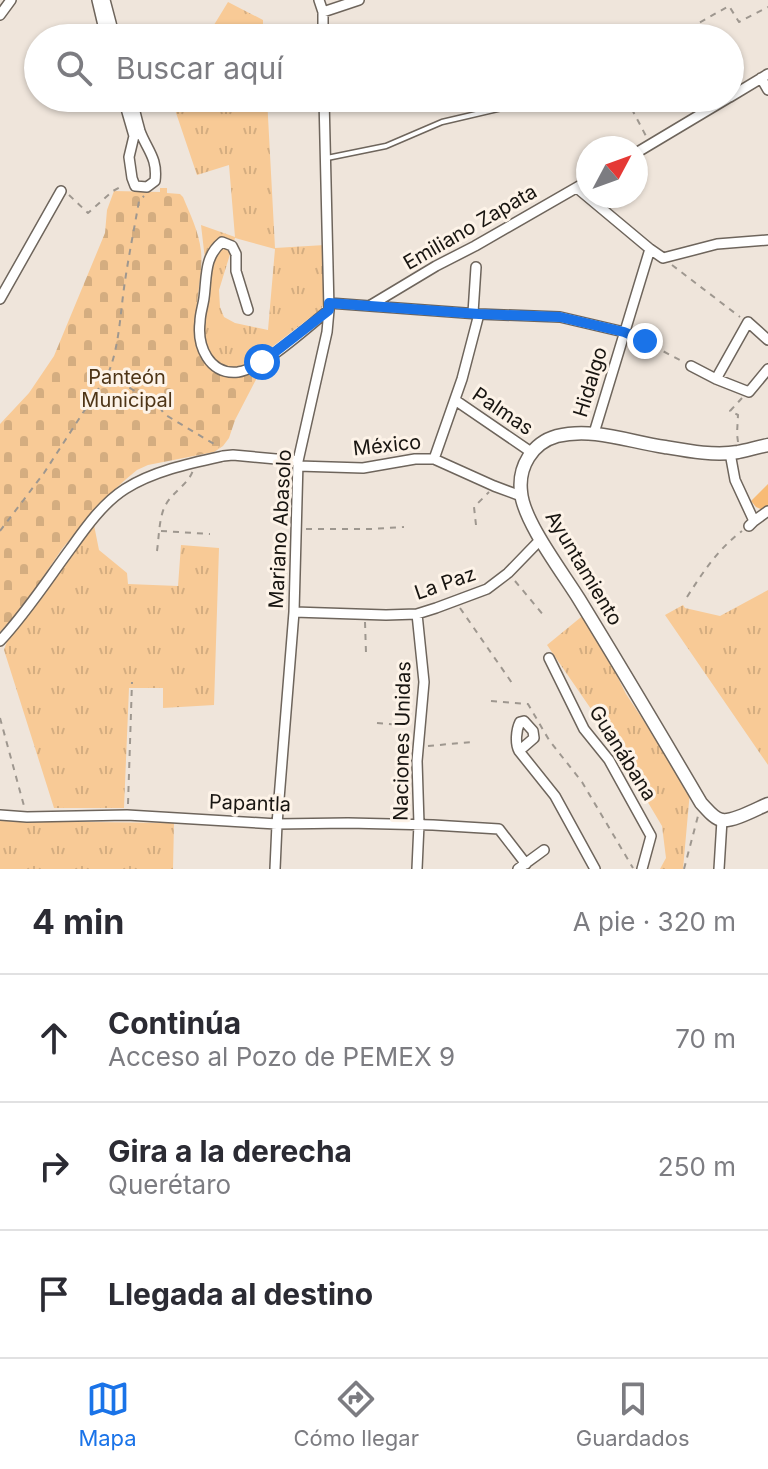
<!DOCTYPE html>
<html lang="es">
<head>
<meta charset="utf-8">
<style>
  :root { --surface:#fff; --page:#f2f2f3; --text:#2b2b33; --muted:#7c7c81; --line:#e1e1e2; --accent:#1a73e8 }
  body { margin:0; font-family:Inter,sans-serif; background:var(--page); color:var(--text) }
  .compass { position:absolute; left:576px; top:136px; width:72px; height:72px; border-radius:50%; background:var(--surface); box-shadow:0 2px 6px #0004; rotate:49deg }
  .stop { position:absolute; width:24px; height:24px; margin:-18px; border:6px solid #1a73e8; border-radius:50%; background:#fff }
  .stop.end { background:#1a73e8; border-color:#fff; box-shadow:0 2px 8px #0008 }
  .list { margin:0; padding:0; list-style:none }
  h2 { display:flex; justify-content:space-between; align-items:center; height:104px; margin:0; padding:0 32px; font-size:34px }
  h2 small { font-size:26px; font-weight:400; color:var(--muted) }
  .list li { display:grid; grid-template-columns:52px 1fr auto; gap:24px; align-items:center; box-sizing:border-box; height:128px; padding:0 32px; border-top:2px solid var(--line) }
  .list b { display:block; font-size:30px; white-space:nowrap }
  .list p { margin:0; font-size:26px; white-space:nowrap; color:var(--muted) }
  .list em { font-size:26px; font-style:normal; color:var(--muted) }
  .icon { flex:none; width:44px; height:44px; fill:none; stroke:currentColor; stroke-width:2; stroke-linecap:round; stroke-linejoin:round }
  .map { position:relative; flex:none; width:768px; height:869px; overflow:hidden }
  .search { position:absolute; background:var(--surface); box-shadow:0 2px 6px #0004; left:24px; right:24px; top:24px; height:88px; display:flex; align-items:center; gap:20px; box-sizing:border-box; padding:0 28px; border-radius:44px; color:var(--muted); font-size:30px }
  .sheet { height:488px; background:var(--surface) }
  nav { display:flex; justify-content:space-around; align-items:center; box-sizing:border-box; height:112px; border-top:2px solid var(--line); background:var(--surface); font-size:22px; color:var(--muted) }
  nav a { display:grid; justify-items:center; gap:4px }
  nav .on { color:var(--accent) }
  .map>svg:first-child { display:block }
  .grass { fill:url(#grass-tufts); fill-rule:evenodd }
  .cemetery { fill:url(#cemetery-stones) }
  .building { fill:#f8bb75 }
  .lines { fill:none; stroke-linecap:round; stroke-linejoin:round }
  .lane-casing { stroke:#6e655c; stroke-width:7 }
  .street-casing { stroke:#6e655c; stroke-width:12 }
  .secondary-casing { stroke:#6e655c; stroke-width:15 }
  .path { stroke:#9e978f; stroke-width:2; stroke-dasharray:6 6; stroke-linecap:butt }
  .lane { stroke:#fff; stroke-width:4 }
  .street { stroke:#fff; stroke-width:9 }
  .secondary { stroke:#fff; stroke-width:12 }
  .route { stroke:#1a73e8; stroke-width:10 }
  .labels { text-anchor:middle; stroke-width:6; stroke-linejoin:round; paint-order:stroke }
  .street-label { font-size:20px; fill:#181511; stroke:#fdf3e8 }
  .park-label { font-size:20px; fill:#4e3517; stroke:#fdf3e8 }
</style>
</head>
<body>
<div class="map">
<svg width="768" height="869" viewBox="0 0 768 869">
  <defs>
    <pattern id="grass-tufts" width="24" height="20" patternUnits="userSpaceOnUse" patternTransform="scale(2)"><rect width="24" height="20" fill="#f8ca96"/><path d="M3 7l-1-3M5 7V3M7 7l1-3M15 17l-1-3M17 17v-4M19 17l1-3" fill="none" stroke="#d4ad80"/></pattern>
    <pattern id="cemetery-stones" width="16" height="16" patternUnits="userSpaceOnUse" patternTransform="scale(2)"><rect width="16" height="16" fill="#f8ca96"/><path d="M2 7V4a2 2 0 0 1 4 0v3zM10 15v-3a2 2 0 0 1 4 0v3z" fill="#d4ad80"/></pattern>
  </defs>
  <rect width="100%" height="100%" fill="#efe5db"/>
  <!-- grass -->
  <path class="grass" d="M228,2L263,20V38H206Z
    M171,98H267L275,248L325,245L326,299L321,309L254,361L236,367H224L213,362L201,335L206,268L201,225L235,237L229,165L197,175ZM235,238L275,249L268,330L235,323L224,317L220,307L219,290Z
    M94,525L99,550L127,573L128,584L178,586L181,545L219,548L214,705L163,708V688H129L124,808H54L4,650L8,638Z
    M768,590V765L665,615L683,605L685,608L720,616Z
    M586,613L626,694L690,791L683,869H660L666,858L662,826L600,722L547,645Z
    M0,821L174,823L173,869H0Z"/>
  <!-- cemetery -->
  <path class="cemetery" d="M160,188H167V193L180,194L183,197C190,214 199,232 201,251C205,284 181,343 210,366C231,382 239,376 262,368L235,420L229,438L223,446L214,452L148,465L137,470L125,480L98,505L62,549L22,608L0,632V424L29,393L54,356L105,233L107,210L114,191L160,192Z"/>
  <!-- building -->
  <path class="building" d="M768,484V507L763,510L756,507L751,501Z"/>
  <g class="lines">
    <!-- lane casing -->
    <g class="lane-casing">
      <path id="lane" d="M327,158L386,146L442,122L545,98"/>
    </g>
    <!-- street casing -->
    <g class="street-casing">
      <path id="street" d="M97,0L106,38
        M105,0L115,38
        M319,0L323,12V38
        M323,12L359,0
        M0,15L11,0
        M761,78L768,90
        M730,97L768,74
        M123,98L134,136L129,157L132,178L135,186L147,187L155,181C158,158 147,150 140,131C137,120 134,109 132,98
        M636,153L728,98
        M577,188L650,249L663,258L717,244L768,240
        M0,299L61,191
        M329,303L479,314L560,317L624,332L645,341
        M371,305L436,266L475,246L588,181
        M248,310L236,271V254L232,246L222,242C204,257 207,276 204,298C203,306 200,314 200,322C197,346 209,375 238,372C264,368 307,327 329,310
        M473,313L476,267
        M691,366L716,379L749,392L768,369
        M716,379L748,322L768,340
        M455,400L531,452
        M594,433L650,249
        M730,453L735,480L754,521L749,526
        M434,459L462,379L479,314
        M298,466L363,468L415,459H434L494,486L521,496
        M754,521L768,511
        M294,612L386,615L417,614L436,608L487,589L508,573L541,539
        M0,641C27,612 48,579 71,548C86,527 103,503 125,489C153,471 191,463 223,456L233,455L298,461
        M549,658L584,729L609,760L651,836L642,869
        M519,751L534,738L533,731L524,721L520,722C516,730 515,744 519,751L555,796L595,869
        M0,815L27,817L127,815L277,824L348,823L433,825L499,829L526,864
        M275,869L277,824L294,612L298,461L327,332L329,310L324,98
        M417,869L419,824L417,761L424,682L417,614
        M518,869L544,850
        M719,869L722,820"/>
    </g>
    <!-- secondary casing -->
    <g class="secondary-casing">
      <path id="secondary" d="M768,445C758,447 748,450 738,452C715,456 688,451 665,447C630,442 593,427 557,436C532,443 518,467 521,492C523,521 563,573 579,599C620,666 661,735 701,803C707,809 714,819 722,820C733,822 758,808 768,804"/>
    </g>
    <!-- path -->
    <path class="path" d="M679,34L729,6L739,22L768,7
      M181,38L182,37
      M626,98L646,136
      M69,195L88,213L113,191L124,185
      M672,265L740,317
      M653,346L682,361
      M109,375L159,406L164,414L219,447
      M738,442L737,434L738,415L730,411L742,398
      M476,525L474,507L489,492
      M306,529H371L404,527
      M0,531L44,473L108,374C119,347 120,317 124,288C128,259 134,230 139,201L144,196
      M161,531L210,534
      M157,551C159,537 159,518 165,506C172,492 189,484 193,470
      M515,581L545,617
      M687,597C703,572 718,549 742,531
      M460,608L512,683
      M365,622L366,653
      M491,701L528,704L549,740L582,782L633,868
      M0,718L24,806
      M377,723L411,726
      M428,746L472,742
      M128,804L132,682
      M684,869L698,816"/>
    <!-- lane -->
    <use href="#lane" class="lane"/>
    <!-- street -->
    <use href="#street" class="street"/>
    <!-- secondary -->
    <use href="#secondary" class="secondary"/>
  </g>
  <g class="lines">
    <!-- route -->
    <path class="route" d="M262,362L329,310V303L479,314L560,317L624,332L645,341"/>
  </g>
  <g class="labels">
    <!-- street labels -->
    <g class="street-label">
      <text transform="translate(470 227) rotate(-30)" y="7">Emiliano Zapata</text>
      <text transform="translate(590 382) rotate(-73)" y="7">Hidalgo</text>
      <text transform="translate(503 411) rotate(34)" y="7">Palmas</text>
      <text transform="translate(387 445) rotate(-6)" y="7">México</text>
      <text transform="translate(280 529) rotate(-87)" y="7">Mariano Abasolo</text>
      <text transform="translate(584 568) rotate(59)" y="7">Ayuntamiento</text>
      <text transform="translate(445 583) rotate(-19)" y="7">La Paz</text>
      <text transform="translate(402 741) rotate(-89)" y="7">Naciones Unidas</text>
      <text transform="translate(623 753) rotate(58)" y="7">Guanábana</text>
      <text transform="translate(250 803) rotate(2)" y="7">Papantla</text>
    </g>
    <!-- park labels -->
    <g class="park-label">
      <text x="127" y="384">Panteón<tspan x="127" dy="23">Municipal</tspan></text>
    </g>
  </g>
</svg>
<svg class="compass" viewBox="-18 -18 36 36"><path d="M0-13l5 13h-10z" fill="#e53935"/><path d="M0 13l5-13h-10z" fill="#7c7c81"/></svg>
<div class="stop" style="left:262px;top:362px"></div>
<div class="stop end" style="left:645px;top:341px"></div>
<div class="search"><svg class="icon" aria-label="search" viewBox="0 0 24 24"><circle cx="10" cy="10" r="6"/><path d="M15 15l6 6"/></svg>Buscar aquí</div>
</div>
<section class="sheet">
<h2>4 min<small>A pie · 320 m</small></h2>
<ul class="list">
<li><svg class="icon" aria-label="ahead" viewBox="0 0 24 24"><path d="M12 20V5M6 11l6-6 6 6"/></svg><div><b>Continúa</b><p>Acceso al Pozo de PEMEX 9</p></div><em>70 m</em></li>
<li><svg class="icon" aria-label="right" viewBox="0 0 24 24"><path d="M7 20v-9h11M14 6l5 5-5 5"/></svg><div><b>Gira a la derecha</b><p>Querétaro</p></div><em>250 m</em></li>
<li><svg class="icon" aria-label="arrive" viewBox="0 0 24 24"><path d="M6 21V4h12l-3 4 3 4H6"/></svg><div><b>Llegada al destino</b></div></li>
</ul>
</section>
<nav>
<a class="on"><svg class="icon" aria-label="map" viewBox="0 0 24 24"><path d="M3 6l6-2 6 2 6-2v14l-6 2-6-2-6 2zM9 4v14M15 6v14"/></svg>Mapa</a>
<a><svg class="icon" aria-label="directions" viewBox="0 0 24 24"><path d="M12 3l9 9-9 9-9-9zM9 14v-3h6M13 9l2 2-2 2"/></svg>Cómo llegar</a>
<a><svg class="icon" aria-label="saved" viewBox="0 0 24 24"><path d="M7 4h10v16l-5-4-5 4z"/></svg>Guardados</a>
</nav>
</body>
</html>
